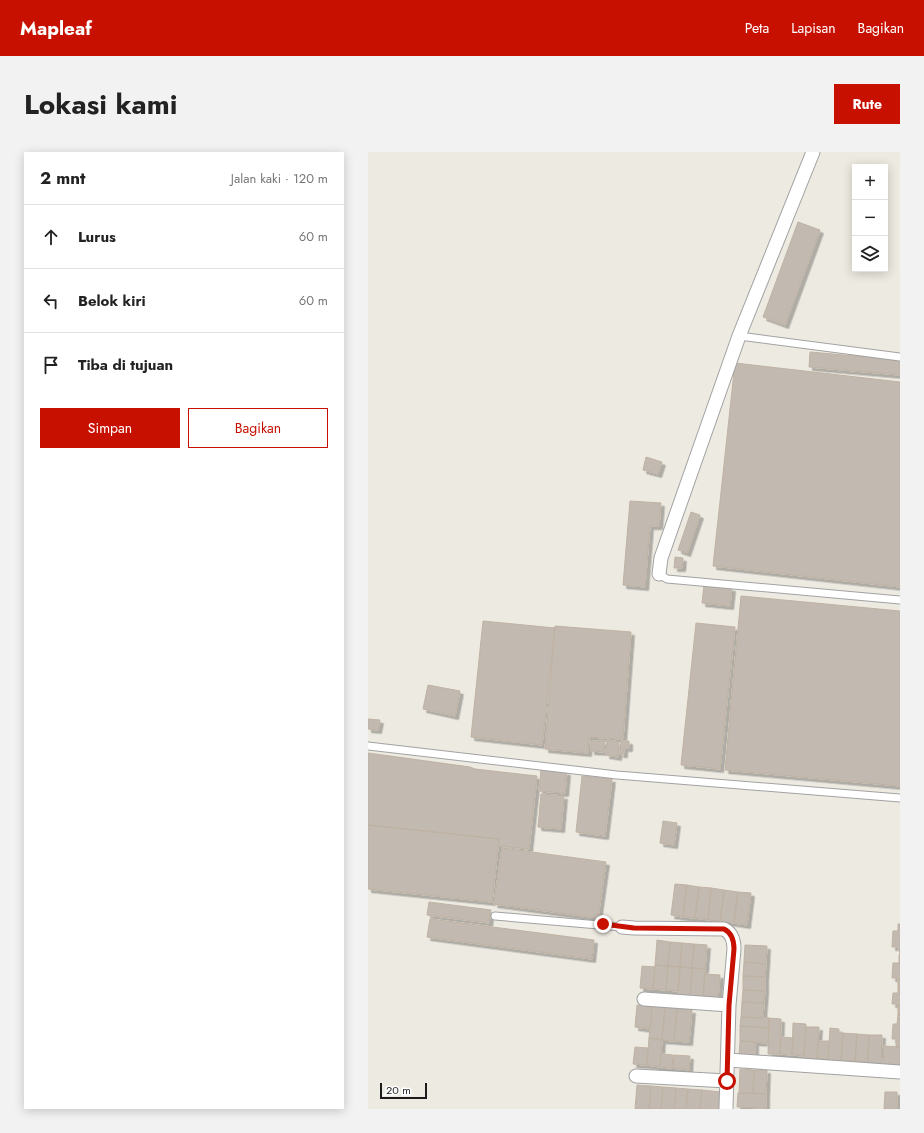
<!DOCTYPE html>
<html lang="id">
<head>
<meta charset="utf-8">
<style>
  :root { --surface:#fff; --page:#f2f2f2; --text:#222; --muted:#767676; --line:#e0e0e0; --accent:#c71000 }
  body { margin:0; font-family:Jost,sans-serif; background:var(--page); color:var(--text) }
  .controls { position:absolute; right:12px; top:12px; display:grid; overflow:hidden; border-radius:0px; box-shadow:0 2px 10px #0003 }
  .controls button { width:36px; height:36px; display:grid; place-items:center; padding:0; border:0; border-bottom:1px solid var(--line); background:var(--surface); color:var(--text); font:20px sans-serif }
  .scale { position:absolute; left:12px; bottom:10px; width:47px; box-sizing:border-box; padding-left:4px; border:2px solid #1b1b1b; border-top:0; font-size:11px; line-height:14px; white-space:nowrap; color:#1b1b1b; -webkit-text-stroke:3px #fff; paint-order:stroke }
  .stop { position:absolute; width:12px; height:12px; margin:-9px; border:3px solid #c71000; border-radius:50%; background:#fff }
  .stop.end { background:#c71000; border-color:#fff; box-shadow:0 1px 4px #0008 }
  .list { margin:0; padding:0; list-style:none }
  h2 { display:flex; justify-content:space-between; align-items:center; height:52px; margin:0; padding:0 16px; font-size:17px }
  h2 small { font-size:13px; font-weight:400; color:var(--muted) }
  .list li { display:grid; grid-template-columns:26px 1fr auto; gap:12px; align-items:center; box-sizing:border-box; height:64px; padding:0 16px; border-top:1px solid var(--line) }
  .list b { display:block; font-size:15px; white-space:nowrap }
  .list em { font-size:13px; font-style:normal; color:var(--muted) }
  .actions { display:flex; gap:8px; padding:12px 16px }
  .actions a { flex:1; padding:9px 0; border:1px solid var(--accent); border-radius:0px; text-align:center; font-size:14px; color:var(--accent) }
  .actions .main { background:var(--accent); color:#fff }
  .icon { flex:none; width:22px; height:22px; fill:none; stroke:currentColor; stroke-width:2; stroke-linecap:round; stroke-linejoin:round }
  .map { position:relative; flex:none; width:532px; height:957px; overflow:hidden; border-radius:0px }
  header { display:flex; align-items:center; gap:24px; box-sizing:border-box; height:56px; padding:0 20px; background:var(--accent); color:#fff }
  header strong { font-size:19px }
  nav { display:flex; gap:22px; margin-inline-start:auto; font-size:14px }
  .intro { display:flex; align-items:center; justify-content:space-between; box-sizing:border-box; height:96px; padding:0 24px }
  h1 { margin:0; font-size:28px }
  .button { padding:10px 18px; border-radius:0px; background:var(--accent); color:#fff; font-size:14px; font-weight:700 }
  main { display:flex; gap:24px; padding:0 24px }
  aside { flex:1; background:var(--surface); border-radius:0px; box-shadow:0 2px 10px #0003 }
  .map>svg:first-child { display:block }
  .building { fill:#c2b9b0; stroke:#bfb2a3; filter:url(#shadow) }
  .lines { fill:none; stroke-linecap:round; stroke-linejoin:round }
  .service-casing { stroke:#a2a2a2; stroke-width:9 }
  .minor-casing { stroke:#a2a2a2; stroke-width:15 }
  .service { stroke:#fff; stroke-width:7 }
  .minor { stroke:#fff; stroke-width:13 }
  .route { stroke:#c71000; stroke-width:5 }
</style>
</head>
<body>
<header>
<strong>Mapleaf</strong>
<nav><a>Peta</a><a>Lapisan</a><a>Bagikan</a></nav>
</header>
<div class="intro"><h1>Lokasi kami</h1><a class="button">Rute</a></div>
<main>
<aside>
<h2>2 mnt<small>Jalan kaki · 120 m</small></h2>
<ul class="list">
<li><svg class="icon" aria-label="ahead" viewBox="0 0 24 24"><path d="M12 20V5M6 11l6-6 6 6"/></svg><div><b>Lurus</b></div><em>60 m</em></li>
<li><svg class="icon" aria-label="left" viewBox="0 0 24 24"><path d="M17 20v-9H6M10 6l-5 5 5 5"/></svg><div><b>Belok kiri</b></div><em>60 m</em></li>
<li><svg class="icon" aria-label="arrive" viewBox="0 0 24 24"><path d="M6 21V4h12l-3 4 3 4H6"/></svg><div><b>Tiba di tujuan</b></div></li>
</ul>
<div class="actions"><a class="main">Simpan</a><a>Bagikan</a></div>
</aside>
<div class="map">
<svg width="532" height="957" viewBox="0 0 532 957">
  <defs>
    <filter id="shadow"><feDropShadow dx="3.5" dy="3.5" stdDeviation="0" flood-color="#0004"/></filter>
  </defs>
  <rect width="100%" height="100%" fill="#edeae1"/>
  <!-- building -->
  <path class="building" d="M430,70L452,78L417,173L395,165Z
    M442,200L532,208V223L441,215Z
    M367,211L532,230V435L345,414Z
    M278,305L294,310L290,322L275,318Z
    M262,349L293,351L291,374H282L277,435L255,433Z
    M323,360L332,363L319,401L310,398Z
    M307,405L315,406L314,416H306Z
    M336,433L364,436L362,454L334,451Z
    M373,444L532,459V634L357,618Z
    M115,469L187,476L174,593L103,585Z
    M328,471L367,475L352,617L313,613Z
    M187,474L263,480L255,587L221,585L220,601L177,597Z
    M60,533L92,539L87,564L55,557Z
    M0,567L12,568L10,578L0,577Z
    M239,588L251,590L250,605L238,603Z
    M223,589H237L236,600L223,599Z
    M253,589H261V596H256V602H252Z
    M0,601L102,615L107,617L169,624L161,697L130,694L131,687L0,673Z
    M173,617L199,620L197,641L171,639Z
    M214,624L244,627L237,684L208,680Z
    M173,642L196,644L193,677L170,675Z
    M295,669L309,671L306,693L292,691Z
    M0,673L131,687L124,750L0,737Z
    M134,696L238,710L230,766L126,752Z
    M307,732L319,733L315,765L303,763Z
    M319,733L331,735L327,766L315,765Z
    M331,735L343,736L340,768L327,766Z
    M343,736L356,738L352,769L340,768Z
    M356,738L370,740L366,771L352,769Z
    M370,740L383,741L379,773L366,771Z
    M61,750L123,758L121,771L59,763Z
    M62,767L226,788L224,807L59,785Z
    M530,772H532V803L531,795H524L525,779H530Z
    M289,788L302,790L300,814L287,813Z
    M302,790L314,791L312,815L300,814Z
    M314,791L326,792L324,816L312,815Z
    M326,792L339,793L337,817L324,816Z
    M377,793L399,794L398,812L376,810Z
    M531,803H532V834H530V826H524L525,811H531Z
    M376,810L398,812L397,825L375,824Z
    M287,813L300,814L298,838L285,837Z
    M274,814L287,815L285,837L272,836Z
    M300,814L312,815L310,839L298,838Z
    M312,815L324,816L322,845L310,844Z
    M324,816L337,817L335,846L322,845Z
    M337,822L352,823L350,847L335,846Z
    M375,824L397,825V839L375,838Z
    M530,834H532V864L530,863V852H524L525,841H530Z
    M375,838L397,839L396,851L374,850Z
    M374,850L396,851L395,866L373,865Z
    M269,853L284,854L282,877L267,875Z
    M284,854L297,855L294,888L281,886Z
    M297,855L309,857L306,889L294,888Z
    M309,857L324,858L321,890L306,889Z
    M530,863L532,864V895H528V887H524L525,872H529Z
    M373,865L401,866V876L372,874Z
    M401,866L413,867L412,902H400Z
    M425,871L438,872L436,904L424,903Z
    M372,874L401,876L400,891L372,889Z
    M438,875H451L449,907L436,906Z
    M462,876L471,877V881H475L473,908H460Z
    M475,881L489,882L487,909L473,908Z
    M489,882L501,883L500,910L487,909Z
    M501,883H514L513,911L500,910Z
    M413,885L425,886L424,903L412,902Z
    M281,886L294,888L292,915L279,913Z
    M372,889L387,890V904L371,903Z
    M450,889H461L460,907H449Z
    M516,894L532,895V917H515Z
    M267,895L280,896L279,913L265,912Z
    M293,902L305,903L304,916L292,915Z
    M306,903L322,904L321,918L305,916Z
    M372,917L386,918L385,941H371Z
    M386,918H399L398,942L385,941Z
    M269,933L283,934L281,957H267Z
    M283,934L295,935L293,957H281Z
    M295,935L308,936L306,957H293Z
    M308,936L320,937L318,957H306Z
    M320,937L334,938L332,957H318Z
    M334,938L353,940L351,957H332Z
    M517,940H529V957H516Z
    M370,941L398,942V956L369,955Z"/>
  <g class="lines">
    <!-- service casing -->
    <g class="service-casing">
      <path id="service" d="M371,184L532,205
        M291,422L299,427L532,448
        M0,594L249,623L532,646
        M127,764L254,775"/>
    </g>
    <!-- minor casing -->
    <g class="minor-casing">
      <path id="minor" d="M291,422L293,406L371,184L445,0
        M254,775L266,776L356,777C364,781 366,788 366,797L361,853L358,956
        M276,847L361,853
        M360,908L532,920
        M268,924L359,929"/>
    </g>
    <!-- service -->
    <use href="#service" class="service"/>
    <!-- minor -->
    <use href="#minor" class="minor"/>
  </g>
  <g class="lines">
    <!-- route -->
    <path class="route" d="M235,772L266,776L356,777C364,781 366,788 366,797L361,853L359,929"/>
  </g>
</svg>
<div class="controls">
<button>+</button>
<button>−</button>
<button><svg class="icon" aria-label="layers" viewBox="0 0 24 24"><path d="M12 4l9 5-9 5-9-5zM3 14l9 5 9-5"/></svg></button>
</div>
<div class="scale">20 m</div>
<div class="stop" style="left:359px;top:929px"></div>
<div class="stop end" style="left:235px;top:772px"></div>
</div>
</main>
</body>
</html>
